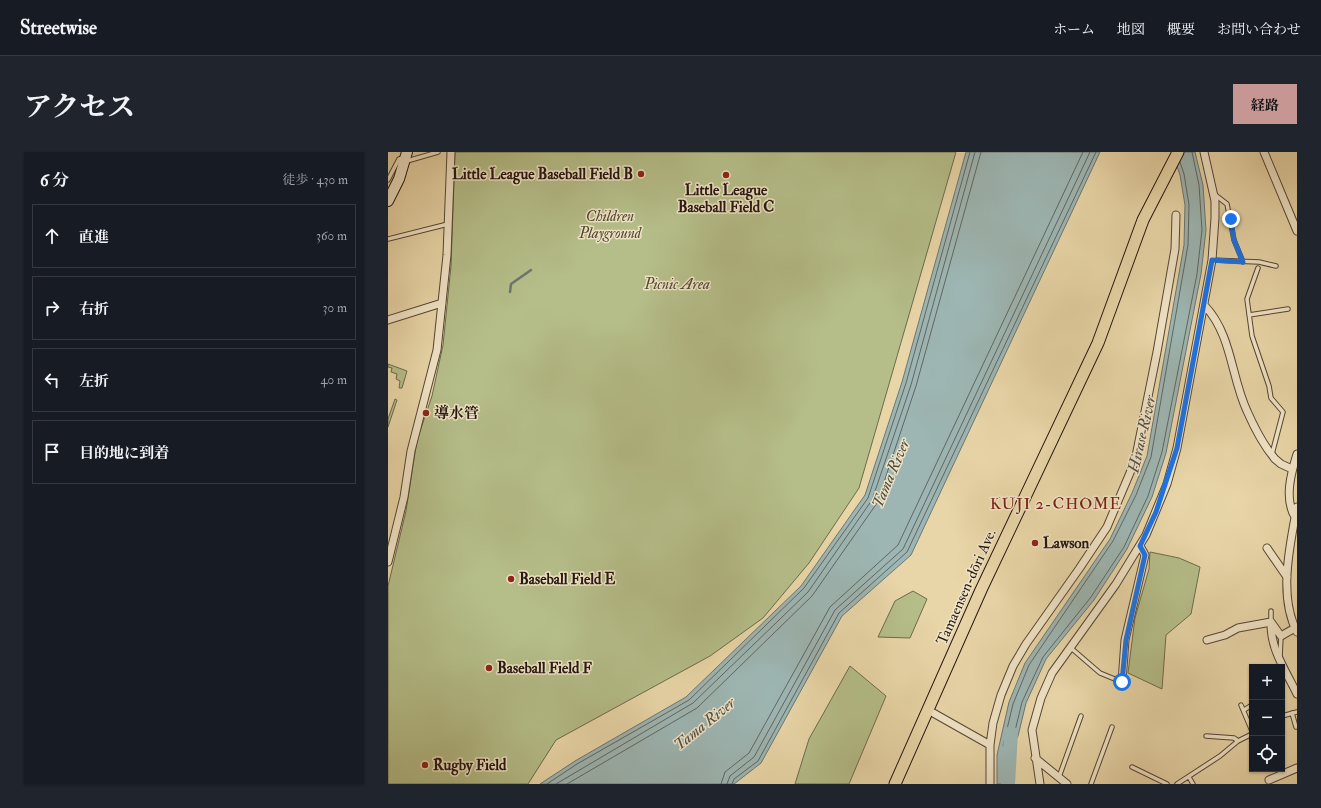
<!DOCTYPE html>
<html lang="ja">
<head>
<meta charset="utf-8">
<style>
  :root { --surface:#171b24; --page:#20242c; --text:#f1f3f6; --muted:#9ea1a6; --line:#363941; --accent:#c59692 }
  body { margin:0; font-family:"IM FELL Double Pica","Noto Serif JP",serif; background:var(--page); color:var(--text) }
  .controls { position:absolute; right:12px; bottom:12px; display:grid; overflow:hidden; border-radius:0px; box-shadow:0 1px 3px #0004 }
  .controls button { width:36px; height:36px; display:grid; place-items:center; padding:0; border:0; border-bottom:1px solid var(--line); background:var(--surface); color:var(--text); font:20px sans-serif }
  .stop { position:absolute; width:12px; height:12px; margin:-9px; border:3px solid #1a73e8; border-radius:50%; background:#fff }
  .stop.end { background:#1a73e8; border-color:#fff; box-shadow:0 1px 4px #0008 }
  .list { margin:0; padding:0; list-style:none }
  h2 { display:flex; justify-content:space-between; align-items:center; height:52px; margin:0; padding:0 16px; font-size:17px }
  h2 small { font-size:13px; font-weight:400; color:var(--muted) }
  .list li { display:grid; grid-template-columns:26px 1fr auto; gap:12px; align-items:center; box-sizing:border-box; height:64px; margin:0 8px 8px; padding:0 8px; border:1px solid var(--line); border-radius:0px }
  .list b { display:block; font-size:15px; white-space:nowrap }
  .list em { font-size:13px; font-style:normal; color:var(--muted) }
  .icon { flex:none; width:22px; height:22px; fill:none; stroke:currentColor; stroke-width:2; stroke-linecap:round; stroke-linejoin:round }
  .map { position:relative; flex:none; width:909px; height:632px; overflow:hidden; border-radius:0px }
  header { display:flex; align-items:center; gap:24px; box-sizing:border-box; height:56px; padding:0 20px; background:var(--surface); border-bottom:1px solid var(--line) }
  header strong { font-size:19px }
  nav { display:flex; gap:22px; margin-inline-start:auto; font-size:14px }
  .intro { display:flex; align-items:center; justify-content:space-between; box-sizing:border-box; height:96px; padding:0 24px }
  h1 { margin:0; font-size:28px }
  .button { padding:10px 18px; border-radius:0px; background:var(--accent); color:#111; font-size:14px; font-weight:700 }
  main { display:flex; gap:24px; padding:0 24px }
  aside { flex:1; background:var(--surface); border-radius:0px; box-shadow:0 1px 3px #0004 }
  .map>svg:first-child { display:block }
  .green { fill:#b5be89; stroke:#6c6a4c }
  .water { fill:#9db6b3; stroke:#6c7672 }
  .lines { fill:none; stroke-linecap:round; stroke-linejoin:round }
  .shore { stroke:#606662; stroke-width:1 }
  .stream { stroke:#6c7672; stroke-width:2.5 }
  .river { stroke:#9db6b3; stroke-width:14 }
  .lane-casing { stroke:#544636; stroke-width:5.5 }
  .street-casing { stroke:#544636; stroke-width:9 }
  .secondary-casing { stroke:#231610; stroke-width:12 }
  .primary-casing { stroke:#231610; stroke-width:13 }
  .lane { stroke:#f1e4c6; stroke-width:3.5 }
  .street { stroke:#f1e4c6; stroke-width:7 }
  .secondary { stroke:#f1e4c6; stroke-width:10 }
  .primary { stroke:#e9d6a8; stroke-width:11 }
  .route { stroke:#1a73e8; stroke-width:5 }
  .poi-dot { fill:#8f2418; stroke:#f1e4c6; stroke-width:1.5 }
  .labels { text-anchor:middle; stroke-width:3; stroke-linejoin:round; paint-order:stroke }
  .poi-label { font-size:15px; font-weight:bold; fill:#231610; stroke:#f1e4c6; text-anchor:start }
  .park-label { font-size:15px; font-style:italic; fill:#4f4834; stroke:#f1e4c6 }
  .street-label { font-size:15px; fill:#231610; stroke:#f1e4c6 }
  .water-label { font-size:16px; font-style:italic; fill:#4e4e49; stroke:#f1e4c6 }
  .neighbourhood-label { font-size:16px; letter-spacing:1px; fill:#7a1f14; stroke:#f1e4c6 }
</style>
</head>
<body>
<header>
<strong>Streetwise</strong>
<nav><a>ホーム</a><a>地図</a><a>概要</a><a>お問い合わせ</a></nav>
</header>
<div class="intro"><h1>アクセス</h1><a class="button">経路</a></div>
<main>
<aside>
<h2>6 分<small>徒歩 · 430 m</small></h2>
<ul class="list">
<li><svg class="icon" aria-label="ahead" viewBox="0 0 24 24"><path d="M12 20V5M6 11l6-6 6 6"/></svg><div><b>直進</b></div><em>360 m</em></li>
<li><svg class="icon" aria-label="right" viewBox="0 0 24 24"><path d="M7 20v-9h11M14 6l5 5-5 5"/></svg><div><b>右折</b></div><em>30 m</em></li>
<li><svg class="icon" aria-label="left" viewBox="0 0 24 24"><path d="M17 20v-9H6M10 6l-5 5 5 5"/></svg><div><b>左折</b></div><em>40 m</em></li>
<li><svg class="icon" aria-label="arrive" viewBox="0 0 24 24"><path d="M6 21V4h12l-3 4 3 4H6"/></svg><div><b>目的地に到着</b></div></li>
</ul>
</aside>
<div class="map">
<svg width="909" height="632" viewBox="0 0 909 632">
  <rect width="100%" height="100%" fill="#e9d6a8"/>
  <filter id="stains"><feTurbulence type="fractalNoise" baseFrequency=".005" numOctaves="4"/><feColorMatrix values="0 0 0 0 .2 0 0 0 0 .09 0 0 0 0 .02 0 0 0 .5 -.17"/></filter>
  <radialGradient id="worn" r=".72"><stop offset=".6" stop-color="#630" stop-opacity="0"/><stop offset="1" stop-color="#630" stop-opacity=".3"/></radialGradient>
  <!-- green -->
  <path class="green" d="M67,0H568L471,336L421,411L375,466L322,504L168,588L140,632H0V434L18,359L29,288L44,244L55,193L63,114Z
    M0,212L19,219L14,236H11L12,229L8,227L9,222L3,220L4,216L0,215Z
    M7,247L9,248L0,275V267Z
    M762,400L791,406L812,415L803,462L778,483L774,537L740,521L747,466L761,417Z
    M525,439L539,447L522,486L490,485L507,449Z
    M462,514L498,544L461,632H407L421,587Z"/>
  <!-- water -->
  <path class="water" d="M578,0H712L523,403L454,464L373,611L346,632H152L187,609L298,545L413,434L477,343L514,230Z
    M784,0H807L815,33L818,78L813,122L778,301L764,345L739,397L706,448L658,507L638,551L630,584L618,606L617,632H609V603L621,550L637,511L722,387L744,341L759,304L796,93L797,53L792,23Z"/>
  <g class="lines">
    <!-- shore -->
    <path class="shore" d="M792,10L796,22L801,53L800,93L763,305L748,343L725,389L641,513L625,552L615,594L617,596H619L626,583L634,550L655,505L703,445L736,395L760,344L774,300L809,122L814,78L811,33L804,0
      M159,632L189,612L301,548L416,436L480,346L518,231L582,0
      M168,632L305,551L420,440L484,348L523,233L587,0
      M179,632L309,556L424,444L489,351L528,234L593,0
      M333,632L337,620L361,601L442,455L510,393L695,0
      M339,632L342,624L366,605L447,458L515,397L702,0
      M344,632L346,627L370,609L451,461L519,400L708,0"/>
    <!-- stream -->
    <path class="stream" d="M122,140L123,132L143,118"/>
    <!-- river -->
    <path class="river" d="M620,632L623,581"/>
    <!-- lane casing -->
    <g class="lane-casing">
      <path id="lane" d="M19,9L50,0
        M0,28L11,7L16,5
        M826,42L839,52L846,88L855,110
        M0,87L60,72
        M824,108L871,110L888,114
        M870,116L859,147L864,184L881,234L883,246L895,260L884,302
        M861,163L900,157
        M883,470V459
        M683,496L712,521L734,530
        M892,505L893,484
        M853,553L864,579
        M856,558L864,553
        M904,561L908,575
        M894,564L909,560
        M818,584L846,586L850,589
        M744,615L779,632
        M671,625L693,564
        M801,625L805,632
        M703,632L724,575
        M789,632L832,604L850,589L864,582"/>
    </g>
    <!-- street casing -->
    <g class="street-casing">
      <path id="street" d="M876,0L909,79
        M817,154C844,183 843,225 859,259C866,275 876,294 887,307L893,312L904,317
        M0,168L54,151
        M909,355C902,393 890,444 909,480
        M907,365C896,347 903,321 909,302
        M879,396L899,425
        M0,410L16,345L23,299L49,198L59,103L63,0
        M883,470C882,497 898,519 909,542
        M819,488L837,483L850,476L883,470L893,484L907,476
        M734,530L737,488L757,403L752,394
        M540,558L602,593
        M647,606L679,632
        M881,628L909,616
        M602,632V593L605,571L613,543L625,514L638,492L691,417L719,375L747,309L769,200L787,97L788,63
        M652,632L644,578L653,546L664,521L728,432L758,383L779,332L789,296L824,108L827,66V49L816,0"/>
    </g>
    <!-- secondary casing -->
    <g class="secondary-casing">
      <path id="secondary" d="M0,49L11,27L19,0"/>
    </g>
    <!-- primary casing -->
    <g class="primary-casing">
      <path id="primary" d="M507,632L593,438L710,191L755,68L790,0"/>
    </g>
    <!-- lane -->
    <use href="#lane" class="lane"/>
    <!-- street -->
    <use href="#street" class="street"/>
    <!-- secondary -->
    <use href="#secondary" class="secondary"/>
    <!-- primary -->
    <use href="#primary" class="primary"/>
  </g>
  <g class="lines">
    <!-- route -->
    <path class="route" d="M734,530L738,488L757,403L752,394L768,360L789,296L824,108L855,110L846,88L843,67"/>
  </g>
  <!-- markers -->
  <g class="poi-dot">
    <circle cx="253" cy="22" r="4"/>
    <circle cx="338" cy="23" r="4"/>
    <circle cx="38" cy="261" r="4"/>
    <circle cx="647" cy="391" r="4"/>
    <circle cx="123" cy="427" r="4"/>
    <circle cx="101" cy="516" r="4"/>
    <circle cx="37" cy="613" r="4"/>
  </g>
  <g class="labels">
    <!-- poi labels -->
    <g class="poi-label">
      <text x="245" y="27" text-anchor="end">Little League Baseball Field B</text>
      <text x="338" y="43" text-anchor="middle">Little League<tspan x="338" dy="17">Baseball Field C</tspan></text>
      <text x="46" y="266">導水管</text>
      <text x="655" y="396">Lawson</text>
      <text x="131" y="432">Baseball Field E</text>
      <text x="109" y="521">Baseball Field F</text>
      <text x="45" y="618">Rugby Field</text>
    </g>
    <!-- park labels -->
    <g class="park-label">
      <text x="222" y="69">Children<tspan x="222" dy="17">Playground</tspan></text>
      <text x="289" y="137">Picnic Area</text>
    </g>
    <!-- street labels -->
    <g class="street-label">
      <text transform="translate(578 435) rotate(-66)" y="5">Tamaensen-dōri Ave.</text>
    </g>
    <!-- water labels -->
    <g class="water-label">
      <text transform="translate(753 282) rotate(-77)" y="6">Hirase River</text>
      <text transform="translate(502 321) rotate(-67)" y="6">Tama River</text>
      <text transform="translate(316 571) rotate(-39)" y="6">Tama River</text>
    </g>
    <!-- neighbourhood labels -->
    <g class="neighbourhood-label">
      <text x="668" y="357">KUJI 2-CHOME</text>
    </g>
  </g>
  <rect width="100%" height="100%" filter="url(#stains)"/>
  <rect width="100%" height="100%" fill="url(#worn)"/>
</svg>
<div class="controls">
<button>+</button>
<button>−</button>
<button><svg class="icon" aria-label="locate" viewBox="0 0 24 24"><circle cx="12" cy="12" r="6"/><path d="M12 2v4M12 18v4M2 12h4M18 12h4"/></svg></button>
</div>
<div class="stop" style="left:734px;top:530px"></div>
<div class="stop end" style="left:843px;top:67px"></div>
</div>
</main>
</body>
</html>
